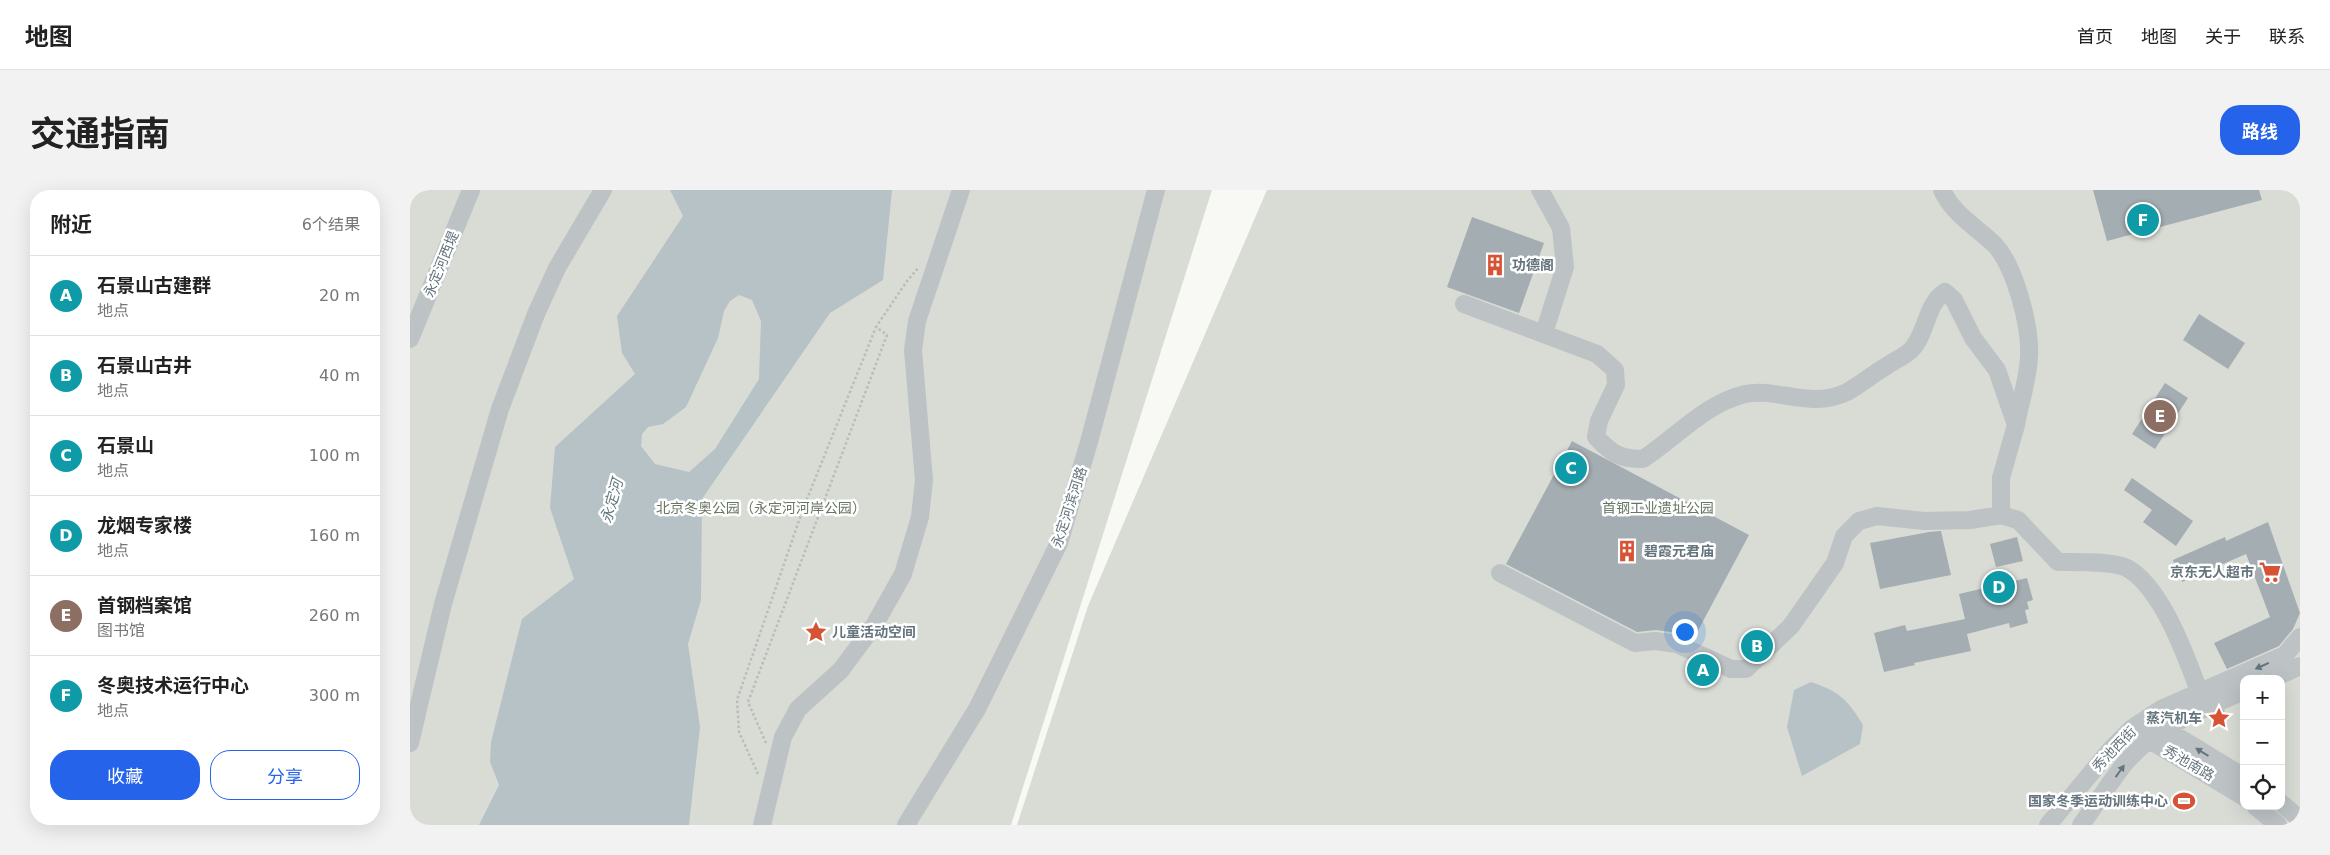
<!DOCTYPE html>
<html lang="zh">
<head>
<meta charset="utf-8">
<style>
  :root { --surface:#fff; --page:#f2f2f2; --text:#222; --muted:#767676; --line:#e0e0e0; --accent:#2563eb }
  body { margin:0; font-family:"DejaVu Sans","Noto Sans SC",sans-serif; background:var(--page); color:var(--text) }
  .controls { position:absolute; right:15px; bottom:15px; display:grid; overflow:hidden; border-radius:10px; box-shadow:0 5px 20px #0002 }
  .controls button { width:45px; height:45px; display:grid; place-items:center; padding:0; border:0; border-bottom:1px solid var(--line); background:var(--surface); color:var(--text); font:25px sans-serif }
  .you { position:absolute; left:1274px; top:441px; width:18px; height:18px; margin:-12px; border:4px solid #fff; border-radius:50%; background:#1a73e8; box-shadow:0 0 0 8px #1a73e833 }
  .badge { display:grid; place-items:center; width:32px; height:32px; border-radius:50%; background:var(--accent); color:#fff; font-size:16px; font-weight:700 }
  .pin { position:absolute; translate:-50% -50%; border:2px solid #fff; box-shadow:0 1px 5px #0006 }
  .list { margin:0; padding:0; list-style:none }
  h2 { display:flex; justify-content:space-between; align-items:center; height:65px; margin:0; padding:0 20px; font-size:21px }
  h2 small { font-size:16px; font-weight:400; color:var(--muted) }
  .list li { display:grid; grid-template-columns:32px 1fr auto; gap:15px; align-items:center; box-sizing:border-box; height:80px; padding:0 20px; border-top:1px solid var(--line) }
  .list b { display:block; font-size:19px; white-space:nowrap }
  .list p { margin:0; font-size:16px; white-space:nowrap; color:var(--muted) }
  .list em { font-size:16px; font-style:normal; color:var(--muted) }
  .actions { display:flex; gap:10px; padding:15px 20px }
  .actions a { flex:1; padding:11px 0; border:1px solid var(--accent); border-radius:20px; text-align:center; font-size:18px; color:var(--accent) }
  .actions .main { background:var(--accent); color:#fff }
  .icon { flex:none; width:28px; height:28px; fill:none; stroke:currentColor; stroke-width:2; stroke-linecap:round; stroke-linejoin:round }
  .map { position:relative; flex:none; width:1890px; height:635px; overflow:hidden; border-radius:20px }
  header { display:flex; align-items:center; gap:30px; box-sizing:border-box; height:70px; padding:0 25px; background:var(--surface); border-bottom:1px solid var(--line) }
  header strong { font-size:24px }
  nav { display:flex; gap:28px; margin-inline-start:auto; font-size:18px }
  .intro { display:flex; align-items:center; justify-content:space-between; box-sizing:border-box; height:120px; padding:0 30px }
  h1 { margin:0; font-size:35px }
  .button { padding:12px 22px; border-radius:20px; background:var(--accent); color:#fff; font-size:18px; font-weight:700 }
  main { display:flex; gap:30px; padding:0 30px }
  aside { flex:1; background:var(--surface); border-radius:20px; box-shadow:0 5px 20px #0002 }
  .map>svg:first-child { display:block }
  .green { fill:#d8dcd5; fill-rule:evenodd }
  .water { fill:#b6c2c6; fill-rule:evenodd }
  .building { fill:#a4adb2 }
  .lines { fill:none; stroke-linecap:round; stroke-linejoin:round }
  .path { stroke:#b8bcbe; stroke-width:2.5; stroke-dasharray:2.5 2.5; stroke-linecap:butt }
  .minor { stroke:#bdc2c5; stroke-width:18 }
  .rail { stroke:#9fa7ab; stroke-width:4; stroke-dasharray:8 4; stroke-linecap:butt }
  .oneway { fill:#65757e }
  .labels { text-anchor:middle; stroke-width:5; stroke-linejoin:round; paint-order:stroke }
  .street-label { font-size:14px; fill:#65757e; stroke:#fff }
  .poi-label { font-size:14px; font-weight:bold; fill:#65757e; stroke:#fff; text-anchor:start }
  .park-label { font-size:14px; fill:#687763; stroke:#fff }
  .water-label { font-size:15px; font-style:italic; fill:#657a7f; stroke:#fff }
</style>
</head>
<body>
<header>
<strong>地图</strong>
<nav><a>首页</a><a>地图</a><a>关于</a><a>联系</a></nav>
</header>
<div class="intro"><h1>交通指南</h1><a class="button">路线</a></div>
<main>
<aside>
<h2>附近<small>6个结果</small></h2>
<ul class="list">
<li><span class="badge" style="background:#0f9aa8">A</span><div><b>石景山古建群</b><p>地点</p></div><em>20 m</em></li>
<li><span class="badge" style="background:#0f9aa8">B</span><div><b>石景山古井</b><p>地点</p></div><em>40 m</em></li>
<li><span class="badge" style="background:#0f9aa8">C</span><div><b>石景山</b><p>地点</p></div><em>100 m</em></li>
<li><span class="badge" style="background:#0f9aa8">D</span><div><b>龙烟专家楼</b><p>地点</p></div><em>160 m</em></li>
<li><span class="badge" style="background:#8d6e63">E</span><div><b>首钢档案馆</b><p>图书馆</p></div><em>260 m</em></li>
<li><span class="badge" style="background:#0f9aa8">F</span><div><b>冬奥技术运行中心</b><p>地点</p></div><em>300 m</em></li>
</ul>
<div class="actions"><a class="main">收藏</a><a>分享</a></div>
</aside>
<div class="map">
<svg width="1890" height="635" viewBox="0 0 1890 635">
  <rect width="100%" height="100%" fill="#f8f8f5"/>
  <!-- green -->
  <path class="green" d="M0,0H802L601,635H0Z
    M857,0H1890V635H607L678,416ZM1834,489H1871V616H1834Z"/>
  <!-- water -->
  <path class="water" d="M260,0H482L473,90L420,123L292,309L291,410L278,454L290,537L279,635H69L89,595L80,572L81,552L112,429L164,389L140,318L145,257L225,184L212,163L207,126L273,26ZM329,105L342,110L351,131L349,189L305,259L279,282L245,274L231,256L232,244L238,237L253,234L276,217L308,148L314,121L320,111Z
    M1401,492C1429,501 1438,510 1453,535L1450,554L1392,586L1377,537L1384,500Z"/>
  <!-- building -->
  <path class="building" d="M1683,0H1849L1852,10L1697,51Z
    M1062,27L1134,53L1109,123L1037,97Z
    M1789,124L1835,153L1818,179L1773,150Z
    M1755,193L1778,208L1745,259L1722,244Z
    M1162,251L1339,345L1283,450L1268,443L1246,440L1227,442L1096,374Z
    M1722,288L1783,331L1766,356L1733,332L1742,320L1714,300Z
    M1858,332L1890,423L1883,439L1869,456L1817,479L1804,453L1860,427L1836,364L1772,392L1763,370L1815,347L1816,351Z
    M1531,341L1541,385L1470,399L1460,353L1519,342Z
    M1607,347L1613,371L1586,377L1580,354Z
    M1617,388L1623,410L1617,412L1619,419L1615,420L1618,433L1600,438L1599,433L1557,444L1561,461L1504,473L1505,475L1474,482L1464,443L1495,435L1497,441L1555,429L1549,404Z"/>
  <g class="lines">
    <!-- path -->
    <path class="path" d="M356,553L338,512L477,145L466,137L497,91L509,77
      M348,584L329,542L327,510L393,319L466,137"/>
    <!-- minor -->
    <path class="minor" d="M1130,0L1151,38L1155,77L1134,143
      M1532,0C1543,25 1567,37 1585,55C1605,77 1621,137 1619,167C1618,189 1610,213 1606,235
      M1054,114L1187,164L1205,180L1206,195L1189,231L1186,247C1202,264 1210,269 1233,269C1267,247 1294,214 1335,204C1367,197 1400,220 1437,202C1450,195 1463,184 1475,177C1483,171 1494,167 1501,160C1517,144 1516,113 1535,102L1544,110L1563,148L1587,180L1606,235L1591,288V325L1608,330L1648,372C1665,372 1703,371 1717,378C1755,399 1780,478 1795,517
      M0,149L61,0
      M1090,383L1225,453L1245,451L1267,454L1321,479H1336L1381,436L1425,373L1434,346L1449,331L1467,326L1514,331L1560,330L1591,325
      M1862,489L1890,476
      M1749,531L1755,539L1834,587
      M1735,543L1741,551L1834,607
      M0,553L33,414L90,219L126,124L147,78L193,0
      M1871,613L1890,629
      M1845,616L1868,635
      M352,635L373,547L388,519L431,480L465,434L493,384L510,327L514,290L503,160L507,131L551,0
      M496,635L567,519L649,353L679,252L746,0
      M1638,635L1701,559L1721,539L1751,519L1875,465L1890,447
      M1671,635C1686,614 1700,592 1716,572C1746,537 1792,519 1834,501"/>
    <!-- rail -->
    <path class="rail" d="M1804,535L1813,520"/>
  </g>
  <!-- one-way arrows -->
  <defs><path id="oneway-solid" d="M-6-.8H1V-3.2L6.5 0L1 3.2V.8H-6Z" transform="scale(1.25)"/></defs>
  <g class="oneway">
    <use href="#oneway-solid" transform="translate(1852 476) rotate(156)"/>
    <use href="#oneway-solid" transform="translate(1792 562) rotate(-149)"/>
    <use href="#oneway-solid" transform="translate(1710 581) rotate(-54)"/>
  </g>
  <!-- icons -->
  <defs>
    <g id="building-bare" transform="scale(1.725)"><path d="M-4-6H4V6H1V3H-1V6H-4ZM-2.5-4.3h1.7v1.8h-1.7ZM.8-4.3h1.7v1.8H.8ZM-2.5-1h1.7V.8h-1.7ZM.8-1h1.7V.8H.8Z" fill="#d75336" stroke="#fff" stroke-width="2.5" paint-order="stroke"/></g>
    <g id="supermarket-bare" transform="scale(1.725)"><path d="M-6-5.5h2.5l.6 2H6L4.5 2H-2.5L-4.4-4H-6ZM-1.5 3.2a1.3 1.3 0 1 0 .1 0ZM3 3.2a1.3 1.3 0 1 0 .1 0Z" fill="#d75336" stroke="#fff" stroke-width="2.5" paint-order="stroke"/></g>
    <g id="sight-bare" transform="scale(1.725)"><path d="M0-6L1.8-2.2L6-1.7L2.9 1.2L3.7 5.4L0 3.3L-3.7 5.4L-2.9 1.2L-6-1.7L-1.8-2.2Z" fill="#d75336" stroke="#fff" stroke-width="2.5" paint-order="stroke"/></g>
    <g id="stadium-bare" transform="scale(1.725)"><path d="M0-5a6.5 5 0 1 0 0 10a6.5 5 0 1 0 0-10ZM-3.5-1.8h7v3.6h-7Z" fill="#d75336" stroke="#fff" stroke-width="2.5" paint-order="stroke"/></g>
  </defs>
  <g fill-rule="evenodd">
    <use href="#building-bare" x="1085" y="75"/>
    <use href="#building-bare" x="1217" y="361"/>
    <use href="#supermarket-bare" x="1860" y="382"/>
    <use href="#sight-bare" x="406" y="442"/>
    <use href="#sight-bare" x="1809" y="528"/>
    <use href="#stadium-bare" x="1774" y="611"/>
  </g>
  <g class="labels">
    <!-- street labels -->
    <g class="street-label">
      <text transform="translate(31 74) rotate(-68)" y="5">永定河西堤</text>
      <text transform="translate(659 317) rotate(-72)" y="5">永定河滨河路</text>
      <text transform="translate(1704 559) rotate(-46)" y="5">秀池西街</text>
      <text transform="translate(1779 573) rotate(30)" y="5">秀池南路</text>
    </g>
    <!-- poi labels -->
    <g class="poi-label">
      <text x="1102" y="80">功德阁</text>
      <text x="1234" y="366">碧霞元君庙</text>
      <text x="1844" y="387" text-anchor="end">京东无人超市</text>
      <text x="422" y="447">儿童活动空间</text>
      <text x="1792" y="533" text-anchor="end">蒸汽机车</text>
      <text x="1758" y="616" text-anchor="end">国家冬季运动训练中心</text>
    </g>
    <!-- park labels -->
    <g class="park-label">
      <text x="351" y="323">北京冬奥公园（永定河河岸公园）</text>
      <text x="1248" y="323">首钢工业遗址公园</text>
    </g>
    <!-- water labels -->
    <g class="water-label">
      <text transform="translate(202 311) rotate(-74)" y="5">永定河</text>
    </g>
  </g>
</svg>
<div class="controls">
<button>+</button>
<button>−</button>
<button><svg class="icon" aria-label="locate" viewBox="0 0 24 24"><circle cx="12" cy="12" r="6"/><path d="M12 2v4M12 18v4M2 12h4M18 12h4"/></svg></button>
</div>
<div class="you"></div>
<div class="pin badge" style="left:1293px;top:480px;background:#0f9aa8">A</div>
<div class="pin badge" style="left:1347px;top:456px;background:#0f9aa8">B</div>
<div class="pin badge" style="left:1161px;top:278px;background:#0f9aa8">C</div>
<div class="pin badge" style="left:1589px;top:397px;background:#0f9aa8">D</div>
<div class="pin badge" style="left:1750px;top:226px;background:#8d6e63">E</div>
<div class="pin badge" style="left:1733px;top:30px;background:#0f9aa8">F</div>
</div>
</main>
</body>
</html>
